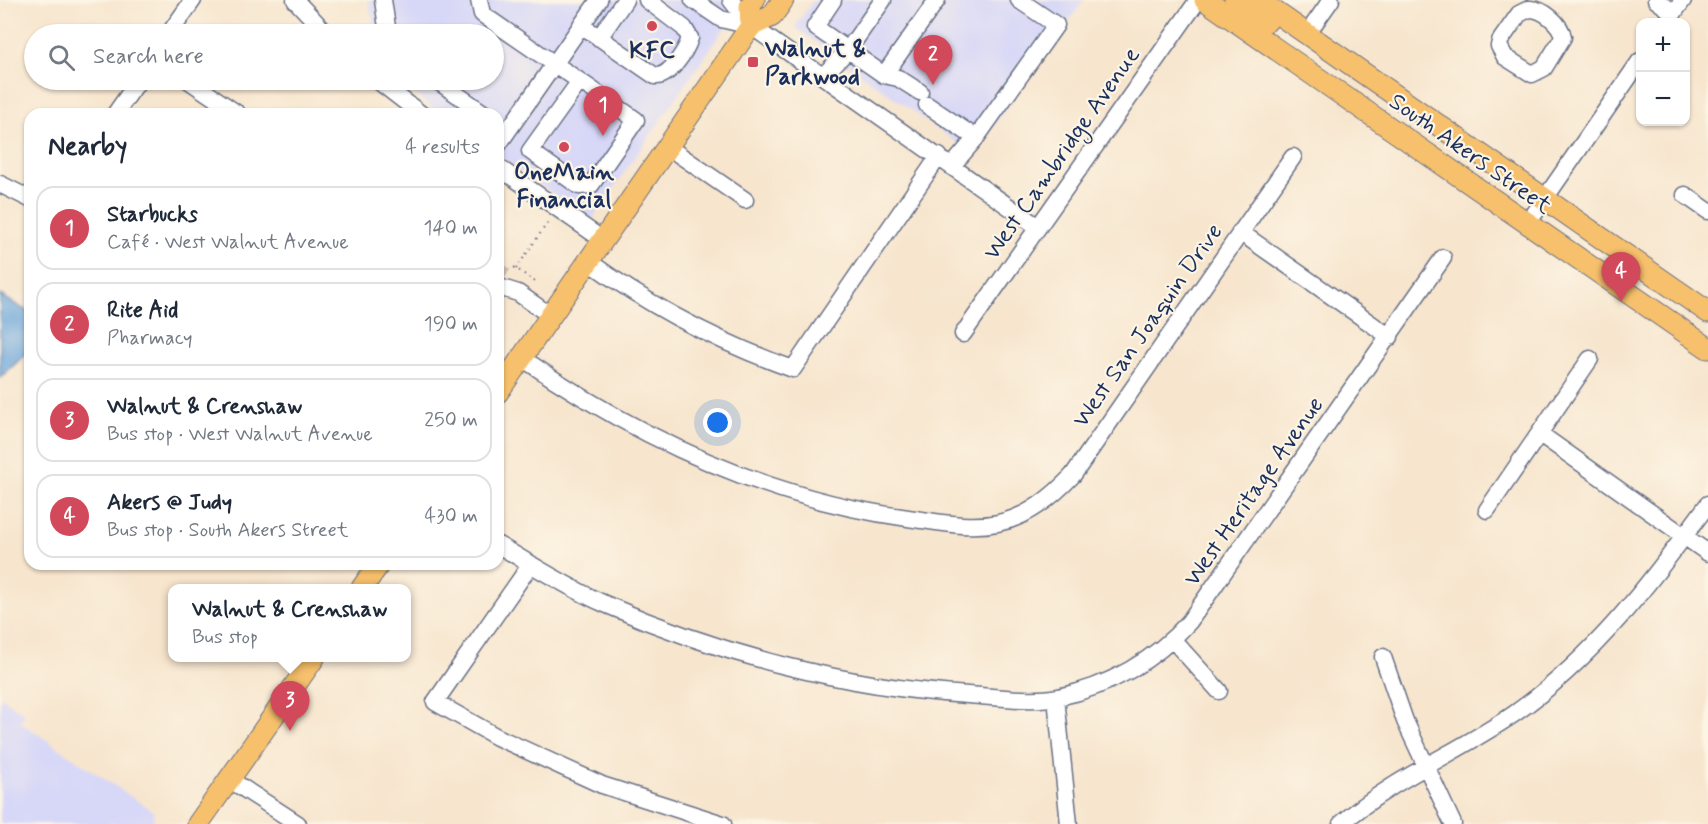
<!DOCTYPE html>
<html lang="en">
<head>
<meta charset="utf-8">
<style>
  :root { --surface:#fff; --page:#f2f2f3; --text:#1f2937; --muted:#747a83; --line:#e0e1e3; --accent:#d1495b }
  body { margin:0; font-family:Mynerve,sans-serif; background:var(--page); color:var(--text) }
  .controls { position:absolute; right:18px; top:18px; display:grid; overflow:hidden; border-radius:12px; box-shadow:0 2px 4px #0004 }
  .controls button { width:54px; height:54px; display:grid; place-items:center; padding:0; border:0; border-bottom:2px solid var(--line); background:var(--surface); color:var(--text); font:30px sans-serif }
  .you { position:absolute; left:718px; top:423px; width:21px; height:21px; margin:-15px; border:4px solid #fff; border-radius:50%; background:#1a73e8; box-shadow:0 0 0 9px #1a73e833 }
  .badge { display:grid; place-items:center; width:39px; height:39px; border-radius:50%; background:var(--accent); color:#fff; font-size:20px; font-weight:700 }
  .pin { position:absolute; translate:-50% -50px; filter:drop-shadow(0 2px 3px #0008) }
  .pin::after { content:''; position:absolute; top:32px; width:21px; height:18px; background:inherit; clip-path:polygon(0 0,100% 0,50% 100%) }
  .popup { position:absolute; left:168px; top:584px; width:243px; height:78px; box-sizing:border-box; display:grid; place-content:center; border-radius:12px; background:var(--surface); filter:drop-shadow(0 2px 4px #0005); font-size:20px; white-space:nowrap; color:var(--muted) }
  .popup b { font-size:22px; color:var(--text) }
  .popup::after { content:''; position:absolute; left:50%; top:100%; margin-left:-12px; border:12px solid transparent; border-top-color:var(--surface) }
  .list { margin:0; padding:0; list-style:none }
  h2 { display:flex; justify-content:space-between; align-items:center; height:78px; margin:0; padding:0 24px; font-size:26px }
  h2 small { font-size:20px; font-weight:400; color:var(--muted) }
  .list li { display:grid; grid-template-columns:39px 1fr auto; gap:18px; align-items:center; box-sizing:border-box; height:84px; margin:0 12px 12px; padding:0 12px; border:2px solid var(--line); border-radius:18px }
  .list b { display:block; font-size:22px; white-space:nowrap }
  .list p { margin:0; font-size:20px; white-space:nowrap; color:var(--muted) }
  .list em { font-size:20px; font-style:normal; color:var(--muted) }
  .icon { flex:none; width:33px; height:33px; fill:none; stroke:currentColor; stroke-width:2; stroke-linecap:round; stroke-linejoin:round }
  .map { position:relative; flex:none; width:1708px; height:824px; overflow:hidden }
  .search { position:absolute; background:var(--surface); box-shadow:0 2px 4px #0004; left:24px; top:24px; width:480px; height:66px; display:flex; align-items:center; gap:15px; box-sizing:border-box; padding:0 21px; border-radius:33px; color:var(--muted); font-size:22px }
  .panel { position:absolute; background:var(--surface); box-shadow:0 2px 4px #0004; left:24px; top:108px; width:480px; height:462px; border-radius:18px }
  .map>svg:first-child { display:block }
  .built { fill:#d7d7f8 }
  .water { fill:#6ba5db; stroke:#436a9c; stroke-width:1.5 }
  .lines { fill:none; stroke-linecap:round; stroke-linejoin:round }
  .minor-tunnel { stroke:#cbc1b7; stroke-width:16; stroke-dasharray:16 8; stroke-linecap:butt }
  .minor-casing { stroke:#686f85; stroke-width:19 }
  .major-casing { stroke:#686f85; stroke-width:23 }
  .path { stroke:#686f85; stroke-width:2; stroke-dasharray:1.5 4.5; stroke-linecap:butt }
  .minor { stroke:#fff; stroke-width:16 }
  .major { stroke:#f7c06c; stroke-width:21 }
  .poi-dot { fill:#d1495b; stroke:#fcf5e5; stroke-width:2 }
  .labels { text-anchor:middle; stroke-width:4.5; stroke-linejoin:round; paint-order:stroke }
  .poi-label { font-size:24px; font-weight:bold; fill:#1b2f5e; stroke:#fcf5e5 }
  .street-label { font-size:24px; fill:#1b2f5e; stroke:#fcf5e5 }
</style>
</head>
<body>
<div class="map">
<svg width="1708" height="824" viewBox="0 0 1708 824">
  <rect width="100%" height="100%" fill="#fcf5e5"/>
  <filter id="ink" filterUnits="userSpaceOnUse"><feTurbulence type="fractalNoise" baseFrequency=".0167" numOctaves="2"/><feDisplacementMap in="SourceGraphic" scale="12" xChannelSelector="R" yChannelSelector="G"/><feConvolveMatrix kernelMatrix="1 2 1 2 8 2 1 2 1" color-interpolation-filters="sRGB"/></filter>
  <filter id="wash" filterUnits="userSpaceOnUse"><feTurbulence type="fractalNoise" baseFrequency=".008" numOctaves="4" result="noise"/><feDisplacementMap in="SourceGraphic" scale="24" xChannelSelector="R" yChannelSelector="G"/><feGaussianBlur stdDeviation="1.35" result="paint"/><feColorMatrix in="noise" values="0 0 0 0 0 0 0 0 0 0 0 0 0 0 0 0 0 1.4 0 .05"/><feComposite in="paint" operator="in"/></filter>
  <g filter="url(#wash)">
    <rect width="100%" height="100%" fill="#f7e5cd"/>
    <!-- built -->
    <path class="built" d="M368,0H744L591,221L498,155V114H440L396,80H494V34H376Z
      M813,0H1084L973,154L795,27Z
      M0,696L25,714L20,722L154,812L153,824H0Z"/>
    <!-- water -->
    <path class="water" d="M0,295L30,313V350L0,378Z"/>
  </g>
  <g filter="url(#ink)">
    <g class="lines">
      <!-- minor-tunnel -->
      <path class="minor-tunnel" d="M498,271L506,276"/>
      <!-- minor casing -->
      <g class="minor-casing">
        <path id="minor" d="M295,0L327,34
          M383,0L388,34
          M479,0L482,14C533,50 585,84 636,120L591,185L579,186L530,151L580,81
          M693,0L721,19L751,26
          M731,0L751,26L1038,227
          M833,0L815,27L884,75L937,0
          M1656,0L1674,13
          M1529,9C1543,8 1561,24 1563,37L1544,68L1532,74L1505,57L1499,46L1500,41L1519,14Z
          M1667,22L1683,0
          M581,25L655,76C669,78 686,51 690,38L684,28L647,0
          M169,34L193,0
          M1307,34L1331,0
          M599,38L625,0
          M884,75L898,78L920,92
          M823,76L848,50L883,0
          M188,80L238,114
          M377,80L421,114
          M436,80L485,114
          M927,105L976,138
          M115,114L139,80
          M498,145L599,0
          M668,147L745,200
          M952,166L976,138L1056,25L1019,0
          M498,167L603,240
          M0,184L30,199
          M1685,195L1708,211
          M1528,223L1640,61
          M1240,232L1390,337
          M588,261C651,307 720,343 793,369L939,156
          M499,287L518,293L551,316
          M963,334L1198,0
          M522,358C638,438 767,499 908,518C938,522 968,529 998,523C1028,517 1052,497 1073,475L1293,157
          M1540,434L1708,553
          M1487,510L1590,359
          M498,545C533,565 568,588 605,604C719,654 844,687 968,695C994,697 1033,702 1058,697C1109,687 1155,660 1189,622L1443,258
          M531,564L435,702L497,737L602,785L723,824
          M1173,640L1219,691
          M1383,657L1405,721L1453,824
          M1056,698L1069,824
          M229,779L298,824
          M1341,824C1392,779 1457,753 1514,714C1593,659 1652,581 1708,504"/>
      </g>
      <!-- major casing -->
      <g class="major-casing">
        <path id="major" d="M1205,0L1708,348
          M1235,0L1267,21
          M1258,0L1708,312
          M751,26L750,6L754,0
          M498,392L751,26L772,16L783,0
          M362,588L379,564
          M198,824L314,658"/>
      </g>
      <!-- path -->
      <path class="path" d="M514,267L537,283
        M516,269L548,222"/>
      <!-- minor -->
      <use href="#minor" class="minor"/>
      <!-- major -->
      <use href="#major" class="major"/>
    </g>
  </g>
  <!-- markers -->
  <g class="poi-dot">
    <circle cx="652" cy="26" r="6"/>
    <rect x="747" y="56" width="12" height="12" rx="3"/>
    <circle cx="564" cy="147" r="6"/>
  </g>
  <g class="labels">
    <!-- poi labels -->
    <g class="poi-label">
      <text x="765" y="56" text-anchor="start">Walnut &amp;<tspan x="765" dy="28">Parkwood</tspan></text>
      <text x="652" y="58">KFC</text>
      <text x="564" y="179">OneMain<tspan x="564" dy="28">Financial</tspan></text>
    </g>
    <!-- street labels -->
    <g class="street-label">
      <text transform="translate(1061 153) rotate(-55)" y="8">West Cambridge Avenue</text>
      <text transform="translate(1471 153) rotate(35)" y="8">South Akers Street</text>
      <text transform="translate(1147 325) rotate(-55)" y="8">West San Joaquin Drive</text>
      <text transform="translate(1253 491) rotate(-55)" y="8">West Heritage Avenue</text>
    </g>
  </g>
</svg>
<div class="controls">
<button>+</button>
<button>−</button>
</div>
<div class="you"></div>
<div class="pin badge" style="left:603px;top:136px">1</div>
<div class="pin badge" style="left:933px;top:85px">2</div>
<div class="pin badge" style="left:290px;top:731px">3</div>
<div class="popup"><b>Walnut &amp; Crenshaw</b>Bus stop</div>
<div class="pin badge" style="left:1621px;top:302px">4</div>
<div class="search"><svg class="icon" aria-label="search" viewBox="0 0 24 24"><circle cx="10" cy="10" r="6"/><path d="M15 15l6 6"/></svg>Search here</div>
<section class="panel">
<h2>Nearby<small>4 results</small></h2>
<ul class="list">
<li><span class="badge">1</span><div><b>Starbucks</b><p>Café · West Walnut Avenue</p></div><em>140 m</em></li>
<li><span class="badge">2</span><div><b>Rite Aid</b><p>Pharmacy</p></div><em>190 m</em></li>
<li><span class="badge">3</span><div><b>Walnut &amp; Crenshaw</b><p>Bus stop · West Walnut Avenue</p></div><em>250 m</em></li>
<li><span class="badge">4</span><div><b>Akers @ Judy</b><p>Bus stop · South Akers Street</p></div><em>430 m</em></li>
</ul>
</section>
</div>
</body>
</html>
